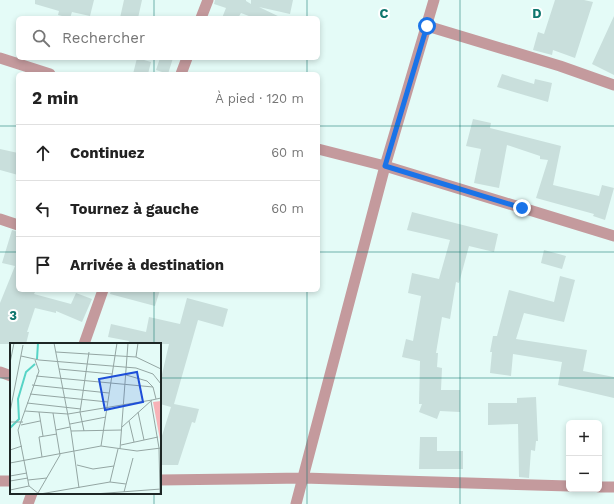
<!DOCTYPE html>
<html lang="fr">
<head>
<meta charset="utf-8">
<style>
  :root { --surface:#fff; --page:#f2f2f2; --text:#222; --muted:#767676; --line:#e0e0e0 }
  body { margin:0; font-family:"Work Sans",sans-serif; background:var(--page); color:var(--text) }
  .controls { position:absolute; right:12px; bottom:12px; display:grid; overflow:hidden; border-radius:6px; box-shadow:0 2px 6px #0003 }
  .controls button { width:36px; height:36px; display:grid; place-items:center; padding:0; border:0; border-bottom:1px solid var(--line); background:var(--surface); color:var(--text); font:20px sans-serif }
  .stop { position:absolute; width:12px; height:12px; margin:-9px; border:3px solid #1a73e8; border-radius:50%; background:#fff }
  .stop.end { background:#1a73e8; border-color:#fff; box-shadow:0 1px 4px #0008 }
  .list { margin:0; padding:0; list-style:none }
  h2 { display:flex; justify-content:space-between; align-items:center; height:52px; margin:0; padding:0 16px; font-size:17px }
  h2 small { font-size:13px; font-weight:400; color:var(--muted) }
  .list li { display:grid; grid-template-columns:26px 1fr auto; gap:12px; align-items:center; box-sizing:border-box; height:56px; padding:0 16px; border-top:1px solid var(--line) }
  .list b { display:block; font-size:15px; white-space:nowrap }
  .list em { font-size:13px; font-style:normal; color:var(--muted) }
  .icon { flex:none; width:22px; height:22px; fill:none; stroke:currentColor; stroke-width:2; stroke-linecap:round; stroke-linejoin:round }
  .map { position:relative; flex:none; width:614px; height:504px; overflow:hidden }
  .search { position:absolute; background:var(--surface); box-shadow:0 2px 6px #0003; left:16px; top:16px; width:304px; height:44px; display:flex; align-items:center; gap:10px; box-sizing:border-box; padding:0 14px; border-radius:6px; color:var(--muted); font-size:15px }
  .panel { position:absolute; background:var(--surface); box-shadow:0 2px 6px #0003; left:16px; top:72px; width:304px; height:220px; border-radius:6px }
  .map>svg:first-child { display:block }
  .building { fill:#c9dfdc }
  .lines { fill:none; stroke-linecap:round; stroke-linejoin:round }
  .minor { stroke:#c49a9d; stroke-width:11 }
  .route { stroke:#1a73e8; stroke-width:5 }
  .grid { fill:none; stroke:#0f766e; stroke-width:1; stroke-opacity:0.55 }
  .inset-river { fill:none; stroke:#56d4c6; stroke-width:2 }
  .inset-road { fill:none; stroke:#94a6a3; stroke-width:1 }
  .view { fill:#1d4ed8; fill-opacity:0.15; stroke:#1d4ed8; stroke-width:2 }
  .inset-edge { fill:none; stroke:#1d2625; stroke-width:2 }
  .grid-label { font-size:13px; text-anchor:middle; font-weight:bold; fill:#0f766e; stroke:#fff; stroke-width:4; stroke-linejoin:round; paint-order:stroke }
</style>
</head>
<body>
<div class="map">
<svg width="614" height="504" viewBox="0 0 614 504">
  <rect width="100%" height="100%" fill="#e4fbf7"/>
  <!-- building -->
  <path class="building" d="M35,0H94L90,16L72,12L70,18L58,15L59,11L35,4Z
    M124,0H142L138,18H120Z
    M215,0H246V1L251,4V0H293L290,14L259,7L282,18H254L241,13L238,18H222L226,8L214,4Z
    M555,0H584L593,2L575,58L553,50L552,55L533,50L538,32L544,34Z
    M614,16V75L592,64Z
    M137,58L151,62L148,74H133Z
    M160,58H173L168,74L156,70Z
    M502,74L534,84L535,79L552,83L548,102L497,87Z
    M473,119L491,123L490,128L561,146L553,185L599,196L602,185L614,188L605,220L593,216L594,214L536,198L548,160L540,159V156L507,145L499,188L474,183L481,149L466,146Z
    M0,149L18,153V175L0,170Z
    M412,212L498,234L494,252L469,246L459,283L456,282L450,319L442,317L436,353H438L437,367L442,368L441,390H460V412L440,411L437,419L419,412L422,404H419L420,361L402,357L406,339L413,341L421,296L408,293L412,273L439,279L450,240L407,230Z
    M12,230L18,232V290H36L34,294L71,304L76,293L92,299L82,322L56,311V313L35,308L27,332H29L26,344H0V303L15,266L2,263Z
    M544,250L566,256L562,269L541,263Z
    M560,276L575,280L564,322L524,313L516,339L587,350L583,371L614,377V398L558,385L562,362L513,354L511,376L490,373L492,352H490L493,336H497L509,290L554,302Z
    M111,290H160L155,306L110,294Z
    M187,298L228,309L223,327L198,320L174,404L199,409L195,423L192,422L178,465H160V442L171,407L160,404V383L169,344H128L129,341L108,337L111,324L146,332L149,317L180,324Z
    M536,397L538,441H536L535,451L531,450L529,478L519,477L518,424L488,425V403H517V398Z
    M420,437H437V451H463V469H419Z"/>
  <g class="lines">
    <!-- minor -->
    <path class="minor" d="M201,18L208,0
      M427,26L560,66L614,85
      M0,58L50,74
      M181,74L187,58
      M318,149L385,166L614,236
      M0,219L18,225
      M84,344L103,290
      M0,372L11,376
      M160,480L303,478L569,486
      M0,481H11
      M599,487H614
      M28,504L32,493
      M296,504L385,166L434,0"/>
  </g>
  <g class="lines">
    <!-- route -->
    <path class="route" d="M427,26L385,166L522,208"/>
  </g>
  <!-- grid -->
  <path class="grid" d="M154,0V18M307,0V18M460,0V504M154,58V74M307,58V74M0,126H18M318,126H614M0,252H18M318,252H614M154,290V344M307,290V504M0,378H11M160,378H614M154,493V504"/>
  <!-- overview -->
  <g transform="translate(10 343)">
    <rect width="151" height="151" fill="#e4fbf7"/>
    <path d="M151,58V102L143,59Z" fill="#f7b2b7"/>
    <path class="inset-river" d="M27,16L28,0M0,85L9,76L8,56L16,29L25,21"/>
    <path class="inset-road" d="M4,0H17M44,0L61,88L69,145M46,9L126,14L151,26M11,13L29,17L126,25L143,31L151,41M126,14L128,0M25,17L29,28L8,87L19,143L29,151M0,20L4,0M49,26L102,31M116,32L137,38L143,44L146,56M26,33L143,44M22,42L99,50M20,51L98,59M141,58L149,105L150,151M17,60L71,66M15,68L58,71L142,57M0,69L13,2M29,69L33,93M128,69L134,97M119,78L124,99M0,79H13M60,81L96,74M11,82L30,78M112,84L142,57L151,55M46,87L60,84M61,88L112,87M74,88L70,69L79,9M111,102L148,94M91,103L107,0M110,106L118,0M0,107L12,103M32,114L29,94L47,91M0,120L91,103L127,108L151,105M67,122L83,126L104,123M0,133L17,130M18,137L37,135M0,138L18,135M100,139L108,106M0,147L19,143M114,149L123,115M28,150L50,112L43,70M30,151L100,139L116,141M84,151L151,146"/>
    <path class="view" d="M127,29L133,59L95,67L89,36Z"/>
    <rect width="151" height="151" class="inset-edge"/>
  </g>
  <g class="grid-label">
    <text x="384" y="18">C</text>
    <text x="537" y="18">D</text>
    <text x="13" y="320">3</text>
  </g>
</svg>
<div class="controls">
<button>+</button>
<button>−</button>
</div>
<div class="stop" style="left:427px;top:26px"></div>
<div class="stop end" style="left:522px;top:208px"></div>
<div class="search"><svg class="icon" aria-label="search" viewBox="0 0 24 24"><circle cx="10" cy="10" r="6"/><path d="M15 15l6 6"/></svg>Rechercher</div>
<section class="panel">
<h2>2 min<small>À pied · 120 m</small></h2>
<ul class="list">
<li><svg class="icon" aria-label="ahead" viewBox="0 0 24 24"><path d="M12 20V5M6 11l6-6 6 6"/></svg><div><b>Continuez</b></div><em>60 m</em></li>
<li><svg class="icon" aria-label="left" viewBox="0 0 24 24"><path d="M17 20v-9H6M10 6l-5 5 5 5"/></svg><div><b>Tournez à gauche</b></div><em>60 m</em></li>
<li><svg class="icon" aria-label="arrive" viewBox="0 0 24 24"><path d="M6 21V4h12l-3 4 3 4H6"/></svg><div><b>Arrivée à destination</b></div></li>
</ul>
</section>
</div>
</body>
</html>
